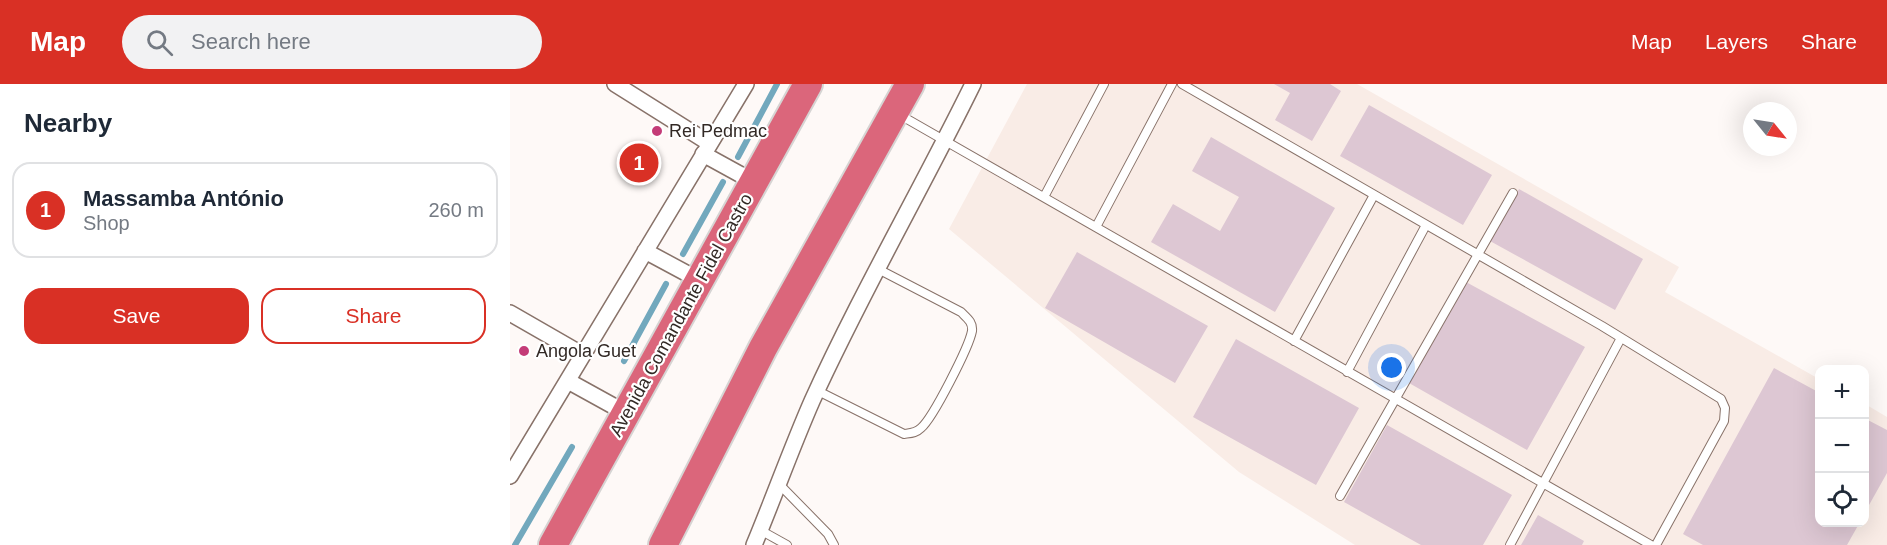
<!DOCTYPE html>
<html lang="en">
<head>
<meta charset="utf-8">
<style>
  :root { --surface:#fff; --page:#f2f2f3; --text:#1f2937; --muted:#747a83; --line:#e0e1e3; --accent:#d93025 }
  body { margin:0; font-family:Helvetica,sans-serif; background:var(--page); color:var(--text) }
  .controls { position:absolute; right:18px; bottom:18px; display:grid; overflow:hidden; border-radius:12px; box-shadow:0 6px 24px #0002 }
  .controls button { width:54px; height:54px; display:grid; place-items:center; padding:0; border:0; border-bottom:2px solid var(--line); background:var(--surface); color:var(--text); font:30px sans-serif }
  .compass { position:absolute; left:1233px; top:18px; width:54px; height:54px; border-radius:50%; background:var(--surface); box-shadow:0 6px 24px #0002; rotate:120deg }
  .you { position:absolute; left:882px; top:284px; width:21px; height:21px; margin:-15px; border:4px solid #fff; border-radius:50%; background:#1a73e8; box-shadow:0 0 0 9px #1a73e833 }
  .badge { display:grid; place-items:center; width:39px; height:39px; border-radius:50%; background:var(--accent); color:#fff; font-size:20px; font-weight:700 }
  .pin { position:absolute; translate:-50% -50%; border:3px solid #fff; box-shadow:0 2px 6px #0006 }
  .list { margin:0; padding:0; list-style:none }
  h2 { display:flex; justify-content:space-between; align-items:center; height:78px; margin:0; padding:0 24px; font-size:26px }
  h2 small { font-size:20px; font-weight:400; color:var(--muted) }
  .list li { display:grid; grid-template-columns:39px 1fr auto; gap:18px; align-items:center; box-sizing:border-box; height:96px; margin:0 12px 12px; padding:0 12px; border:2px solid var(--line); border-radius:18px }
  .list b { display:block; font-size:22px; white-space:nowrap }
  .list p { margin:0; font-size:20px; white-space:nowrap; color:var(--muted) }
  .list em { font-size:20px; font-style:normal; color:var(--muted) }
  .actions { display:flex; gap:12px; padding:18px 24px }
  .actions a { flex:1; padding:14px 0; border:2px solid var(--accent); border-radius:18px; text-align:center; font-size:21px; color:var(--accent) }
  .actions .main { background:var(--accent); color:#fff }
  .icon { flex:none; width:33px; height:33px; fill:none; stroke:currentColor; stroke-width:2; stroke-linecap:round; stroke-linejoin:round }
  .map { position:relative; flex:none; width:1377px; height:461px; overflow:hidden }
  header { display:flex; align-items:center; gap:36px; box-sizing:border-box; height:84px; padding:0 30px; background:var(--accent); color:#fff }
  header strong { font-size:28px }
  nav { display:flex; gap:33px; margin-inline-start:auto; font-size:21px }
  .search { width:420px; height:54px; background:var(--page); display:flex; align-items:center; gap:15px; box-sizing:border-box; padding:0 21px; border-radius:33px; color:var(--muted); font-size:22px }
  main { display:flex }
  aside { flex:1; background:var(--surface) }
  .map>svg:first-child { display:block }
  .built { fill:#f9ece6 }
  .lines { fill:none; stroke-linecap:round; stroke-linejoin:round }
  .stream { stroke:#72a8bd; stroke-width:6 }
  .building { fill:#ddc7d3 }
  .service-casing { stroke:#887269; stroke-width:10 }
  .minor-casing { stroke:#887269; stroke-width:18 }
  .motorway-casing { stroke:#d6d4d3; stroke-width:32 }
  .service { stroke:#fff; stroke-width:8 }
  .minor { stroke:#fff; stroke-width:15 }
  .motorway { stroke:#db667b; stroke-width:28 }
  .poi-dot { fill:#c43c78; stroke:#fff; stroke-width:2 }
  .labels { text-anchor:middle; stroke-width:4.5; stroke-linejoin:round; paint-order:stroke }
  .poi-label { font-size:18px; fill:#322925; stroke:#fff; text-anchor:start }
  .street-label { font-size:18px; fill:#322925; stroke:#fff }
</style>
</head>
<body>
<header>
<strong>Map</strong>
<div class="search"><svg class="icon" aria-label="search" viewBox="0 0 24 24"><circle cx="10" cy="10" r="6"/><path d="M15 15l6 6"/></svg>Search here</div>
<nav><a>Map</a><a>Layers</a><a>Share</a></nav>
</header>
<main>
<aside>
<h2>Nearby<small></small></h2>
<ul class="list">
<li><span class="badge">1</span><div><b>Massamba António</b><p>Shop</p></div><em>260 m</em></li>
</ul>
<div class="actions"><a class="main">Save</a><a>Share</a></div>
</aside>
<div class="map">
<svg width="1377" height="461" viewBox="0 0 1377 461">
  <rect width="100%" height="100%" fill="#fef9f7"/>
  <!-- built -->
  <path class="built" d="M517,0H847L1169,183L1155,208L1309,295L1310,438H1354L1355,320L1377,333V461H845L729,388L439,145Z"/>
  <g class="lines">
    <!-- stream -->
    <path class="stream" d="M228,73L267,0
      M173,170L213,98
      M114,277L156,200
      M5,461L62,363"/>
  </g>
  <!-- building -->
  <path class="building" d="M764,0H820L831,7L802,57L765,36L780,9Z
    M859,21L982,91L953,141L830,72Z
    M701,53L825,124L765,228L641,158L663,120L710,147L729,113L682,87Z
    M1009,105L1133,175L1105,226L980,157Z
    M567,168L698,242L665,299L535,224Z
    M956,198L1075,263L1017,366L899,299Z
    M726,255L849,324L806,401L683,333Z
    M1264,284L1310,309V438H1350L1337,461H1193L1173,450Z
    M1354,334L1377,346V389L1354,430Z
    M877,341L1002,411L973,461H911L834,418Z
    M1028,431L1074,457L1072,461H1011Z"/>
  <g class="lines">
    <!-- service casing -->
    <g class="service-casing">
      <path id="service" d="M672,0L1092,242L1211,315L1215,324L1214,337L1146,461
        M390,31L1141,461
        M534,113L594,0
        M586,143L662,0
        M784,257L864,111
        M837,288L916,141
        M308,307L394,350C401,349 406,349 411,344C423,334 459,263 462,247C463,238 457,234 451,228L368,185
        M269,400L318,450L324,461
        M830,412L1003,109
        M250,446L277,461
        M1000,461L1111,254"/>
    </g>
    <!-- minor casing -->
    <g class="minor-casing">
      <path id="minor" d="M105,0L199,59
        M193,70L244,98
        M135,167L189,196
        M0,229L73,271
        M58,297L116,329
        M0,392L236,0
        M244,461C264,413 281,365 302,317C351,209 411,106 463,0"/>
    </g>
    <!-- motorway casing -->
    <g class="motorway-casing">
      <path id="motorway" d="M43,461L298,0
        M153,461L253,264L400,0"/>
    </g>
    <!-- service -->
    <use href="#service" class="service"/>
    <!-- minor -->
    <use href="#minor" class="minor"/>
    <!-- motorway -->
    <use href="#motorway" class="motorway"/>
  </g>
  <!-- markers -->
  <g class="poi-dot">
    <circle cx="147" cy="47" r="6"/>
    <circle cx="14" cy="267" r="6"/>
  </g>
  <g class="labels">
    <!-- poi labels -->
    <g class="poi-label">
      <text x="159" y="53">Rei Pedmac</text>
      <text x="26" y="273">Angola Guet</text>
    </g>
    <!-- street labels -->
    <g class="street-label">
      <text transform="translate(171 231) rotate(-61)" y="6">Avenida Comandante Fidel Castro</text>
    </g>
  </g>
</svg>
<div class="controls">
<button>+</button>
<button>−</button>
<button><svg class="icon" aria-label="locate" viewBox="0 0 24 24"><circle cx="12" cy="12" r="6"/><path d="M12 2v4M12 18v4M2 12h4M18 12h4"/></svg></button>
</div>
<svg class="compass" viewBox="-18 -18 36 36"><path d="M0-13l5 13h-10z" fill="#e53935"/><path d="M0 13l5-13h-10z" fill="#747a83"/></svg>
<div class="you"></div>
<div class="pin badge" style="left:129px;top:79px">1</div>
</div>
</main>
</body>
</html>
